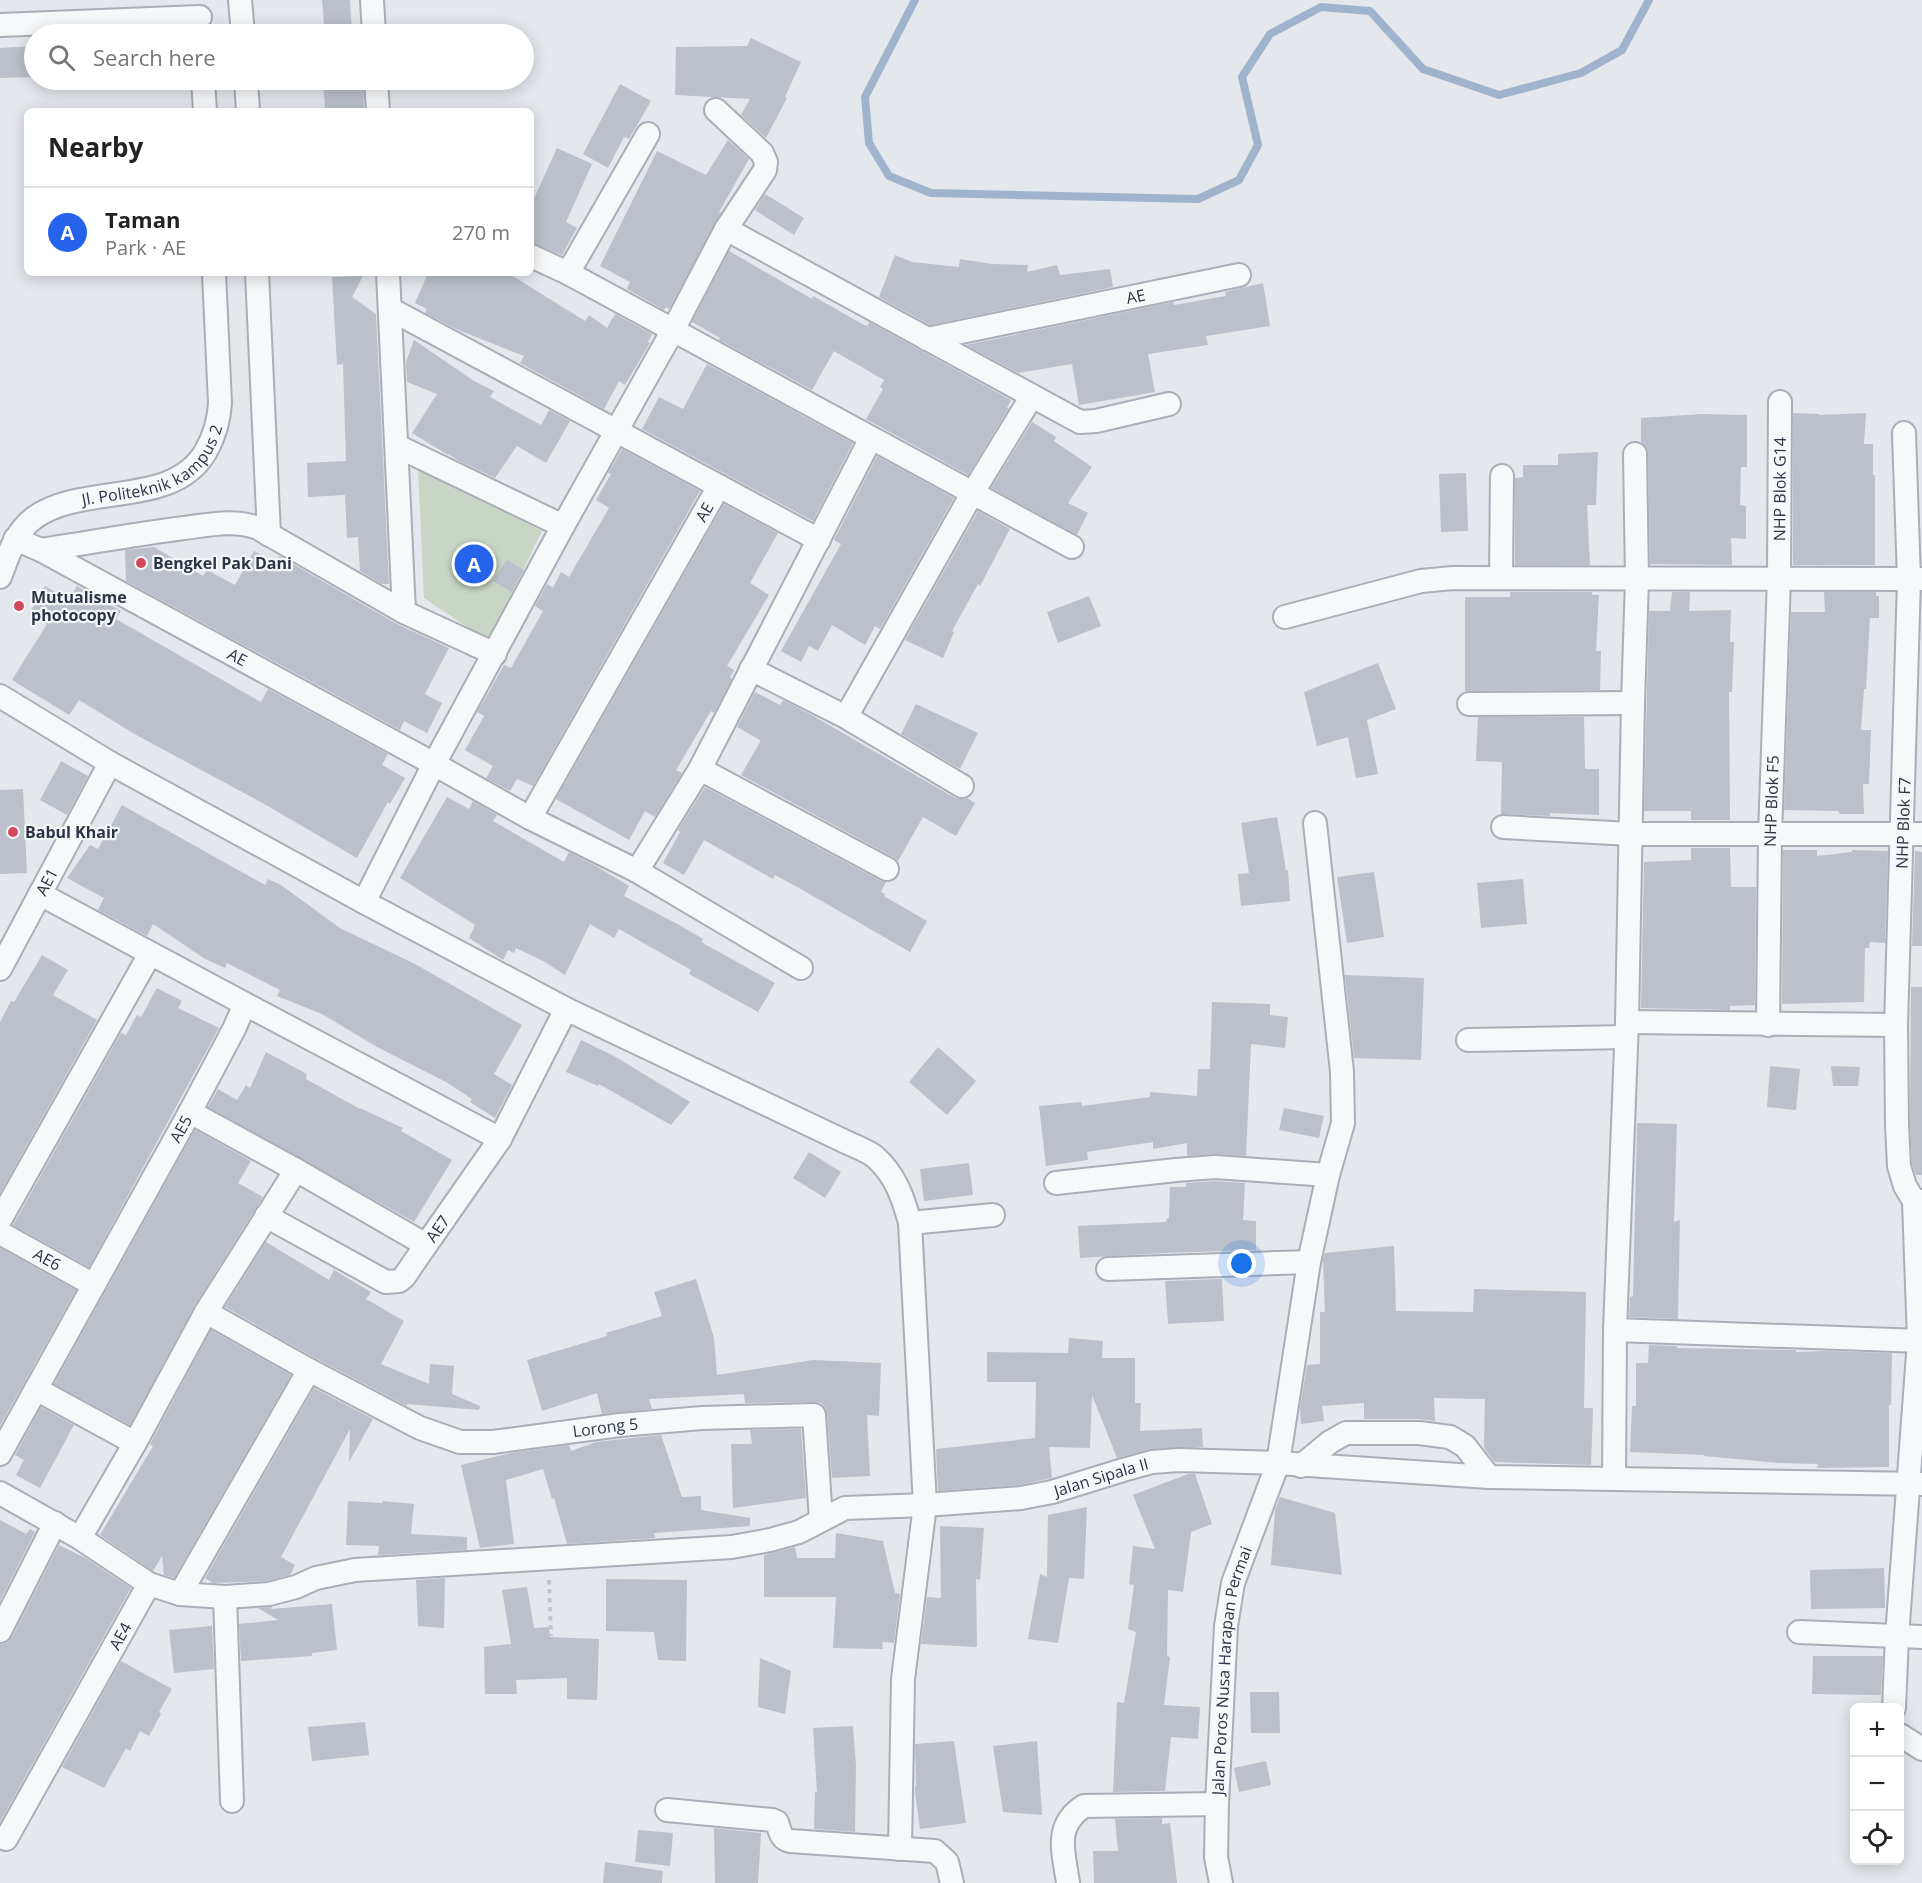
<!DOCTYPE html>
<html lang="en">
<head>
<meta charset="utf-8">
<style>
  :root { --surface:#fff; --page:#f6f6f6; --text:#222; --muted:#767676; --line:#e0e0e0; --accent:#2563eb }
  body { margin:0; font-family:"Open Sans",sans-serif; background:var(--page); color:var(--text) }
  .controls { position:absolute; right:18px; bottom:18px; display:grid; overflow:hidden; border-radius:9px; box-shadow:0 3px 15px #0003 }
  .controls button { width:54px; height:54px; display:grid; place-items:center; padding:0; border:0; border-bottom:2px solid var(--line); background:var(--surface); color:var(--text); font:30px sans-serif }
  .you { position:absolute; left:1242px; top:1264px; width:21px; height:21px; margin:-15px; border:4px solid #fff; border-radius:50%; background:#1a73e8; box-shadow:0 0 0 9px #1a73e833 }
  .badge { display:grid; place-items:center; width:39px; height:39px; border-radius:50%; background:var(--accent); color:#fff; font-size:20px; font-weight:700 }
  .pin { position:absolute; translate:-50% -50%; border:3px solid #fff; box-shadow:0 2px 6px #0006 }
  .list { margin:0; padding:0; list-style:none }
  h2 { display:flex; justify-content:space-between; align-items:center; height:78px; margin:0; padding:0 24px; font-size:26px }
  h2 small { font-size:20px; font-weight:400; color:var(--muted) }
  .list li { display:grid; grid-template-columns:39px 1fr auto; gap:18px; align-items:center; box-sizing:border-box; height:90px; padding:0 24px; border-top:2px solid var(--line) }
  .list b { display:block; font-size:22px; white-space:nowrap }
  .list p { margin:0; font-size:20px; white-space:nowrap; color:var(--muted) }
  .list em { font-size:20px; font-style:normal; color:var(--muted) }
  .icon { flex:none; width:33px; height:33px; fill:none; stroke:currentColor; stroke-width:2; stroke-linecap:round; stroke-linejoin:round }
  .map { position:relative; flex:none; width:1922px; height:1883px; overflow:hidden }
  .search { position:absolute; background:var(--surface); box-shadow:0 3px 15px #0003; left:24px; top:24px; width:510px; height:66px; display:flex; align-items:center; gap:15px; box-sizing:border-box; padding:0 21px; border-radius:33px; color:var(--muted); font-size:22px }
  .panel { position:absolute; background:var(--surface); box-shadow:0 3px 15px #0003; left:24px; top:108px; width:510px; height:168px; border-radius:9px }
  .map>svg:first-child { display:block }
  .green { fill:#c9d6c5 }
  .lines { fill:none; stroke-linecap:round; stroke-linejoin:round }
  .stream { stroke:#9fb4cc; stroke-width:8 }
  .building { fill:#bbc0ca }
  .minor-casing { stroke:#a9aeb7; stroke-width:26 }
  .path { stroke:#c2c5cb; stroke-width:4; stroke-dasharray:4.5 4.5; stroke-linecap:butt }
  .minor { stroke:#f7f8fa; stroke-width:22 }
  .poi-dot { fill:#d1495b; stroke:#f4f6f9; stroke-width:2 }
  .labels { text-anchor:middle; stroke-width:4.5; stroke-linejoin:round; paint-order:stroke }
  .street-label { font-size:16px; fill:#2b3445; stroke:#f4f6f9 }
  .poi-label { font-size:16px; font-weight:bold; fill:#2b3445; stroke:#f4f6f9; text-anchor:start }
</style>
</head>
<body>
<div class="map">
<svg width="1922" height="1883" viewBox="0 0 1922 1883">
  <rect width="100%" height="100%" fill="#e4e7ec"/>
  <!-- green -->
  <path class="green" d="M418,467L542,531L488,641L424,598Z"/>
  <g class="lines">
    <!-- stream -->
    <path class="stream" d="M915,0L865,97L869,143L889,176L931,193L1198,199L1239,180L1258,145L1242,77L1270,34L1321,7L1370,11L1423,69L1499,95L1581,73L1622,50L1649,0"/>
  </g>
  <!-- building -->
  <path class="building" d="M322,0H350L352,34H330L329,24H324Z
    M751,38L801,62L785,97L787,98L766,138L741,115L750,99L675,95L676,47L747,46Z
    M34,46V77L0,78V48Z
    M323,80H363L364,108H362V111L325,110Z
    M620,84L651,101L629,139L624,137L608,168L583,154Z
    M728,140L749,159L719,212L721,213L669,309L666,307L664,310L627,289L630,282L600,266L657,151L706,175Z
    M557,148L592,164L566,222L577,228L562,255L531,243V205Z
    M765,194L804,218L794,235L755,210Z
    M729,251L812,299L813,296L862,324L868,326L869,322L1011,400L1007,408H1009L968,475L866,419L883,389L880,387L884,380L834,351L812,390L719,340L720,338L692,322Z
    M895,255L912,262L959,267L960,259L992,264L1028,265L1027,272L1057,265L1060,275L1110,269L1113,287L930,325L879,297Z
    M428,273H508L585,321L589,315L607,328L615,314L652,334L648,342L650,343L625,385L619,381L604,409L520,363L524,356L456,329L425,313L427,309L415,303Z
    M363,276L352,297L376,314L389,584H382L360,571L358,537L347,538L345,495L308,497L307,463L346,461L343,364L337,365L332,277Z
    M1263,283L1270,326L1206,336L1208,345L1148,354L1155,392L1079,405L1072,364L1018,373L966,345L1173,302L1174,305L1226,296L1225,292Z
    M414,340L474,381L494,391L490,397L541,425L549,410L570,421L546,463L517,446L495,478L459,461L448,454V455L412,433L437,394L407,382L406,362Z
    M707,364L853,443L813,521L642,429L659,397L683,409Z
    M1793,413L1819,414V415L1866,413L1864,444H1873V475H1875V565H1793Z
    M1702,414L1747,415V467H1741L1740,505L1746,506V539L1731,538L1732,565L1650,564L1648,454L1646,447L1641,442V418Z
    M1032,422L1056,437L1054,441L1092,467L1068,503L1088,513L1077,535L991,488Z
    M622,449L700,491L533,786L517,779L510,791L486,778L493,766L465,750L484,716L477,712L490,690L504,665L511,668L543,611L535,606L547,584L553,588L561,572L569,577L609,508L596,500L611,474L608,473Z
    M1598,452L1596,505H1587L1590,565H1515V478L1523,477V465H1558V454Z
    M877,456L954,498L880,629L875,626L865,645L832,625L818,651L809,646L801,662L781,651L841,544L834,540Z
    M1466,473L1468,531L1441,532L1439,474Z
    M724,504L778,533L750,583L769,595L727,666L734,670L730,677L732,679L714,713L711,711L676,770L682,773L655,817L645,811L629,840L556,799Z
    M978,511L1010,529L980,586L978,584L952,631L954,632L943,658L905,640Z
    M154,547L203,576L207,570L235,585L254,551L276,563L279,556L397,624L449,648L425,694L442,703L427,733L404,721L400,730L126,581L125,550Z
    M507,560L524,570L512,592L493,581Z
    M45,586L69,600L77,586L121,611L116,619L261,702L268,689L388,754L382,765L405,778L390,804L388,802L357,858L259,801L138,736L79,700L69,715L12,680L47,624L29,614Z
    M1510,592H1592V595H1599L1596,651H1601L1600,690L1465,691V597H1510Z
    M1672,592H1690L1689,611L1731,610L1730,642H1734L1732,692H1729L1730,820H1691V811H1644L1649,611H1670Z
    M1824,592H1876V596H1879V618H1870L1866,689H1864L1861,730H1871L1869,784H1863L1864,814H1840L1838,811L1784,810L1791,612H1825Z
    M1089,596L1101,626L1058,643L1047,612Z
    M1378,663L1396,709L1367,720L1378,774L1356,778L1348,737L1317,746L1304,692Z
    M755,692L780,705L783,700L810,714L955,798L961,799L967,798L975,803L956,836L923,817L898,861L893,857L741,775L760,742V740L737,727Z
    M916,704L978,733L960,769L901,734Z
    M1478,717H1584L1585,769H1599V815L1550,813V816L1501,814L1502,762L1476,761Z
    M61,761L88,776L67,815L40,800Z
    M705,787L881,881L886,882L881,892L885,894L884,896L927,921L910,952L799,888L775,875L773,879L704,840L684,875L663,863L680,832L678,830Z
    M23,789L27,873L0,874V790Z
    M447,797L469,809L473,801L497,815L493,821L564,862L569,852L596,866L629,886L624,896L681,926L703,939L701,942L775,983L758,1012L689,974L691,970L619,929L614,938L590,924L565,975L543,961L516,948L514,953L508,950L503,960L469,938L475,925L400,878Z
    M122,805L265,885L268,879L281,885L340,928L415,964L522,1025L494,1074L512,1085L495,1118L470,1102L472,1099L446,1082L377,1047L322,1014L277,996L280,990L227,963L225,968L205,959L153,924L147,936L98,910L104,898L67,878L90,845L98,849Z
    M1277,817L1286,870H1288L1290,901L1241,906L1238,874L1249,873L1241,823Z
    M1691,848H1730L1731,887H1756L1755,1005L1730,1006V1010L1641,1008L1644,862L1691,860Z
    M1783,850H1817V856L1852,852V850L1888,851L1885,943L1870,942L1869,948H1865L1864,1002L1782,1004Z
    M1915,851L1922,852V946H1912Z
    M1374,872L1384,937L1347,943L1337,877Z
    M1523,879L1527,924L1481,928L1477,883Z
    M42,955L68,970L53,995L97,1020L0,1193V1022L11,1001L14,1002Z
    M1345,975L1424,978L1421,1060L1354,1058Z
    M1911,987H1922V1175H1916L1912,1164L1910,1125Z
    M157,988L182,1001L178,1008L219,1028L89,1267L13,1225L121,1033L126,1035L137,1015L141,1017Z
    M1212,1002L1270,1004V1015L1288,1017L1285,1048L1251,1044L1246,1156L1216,1154L1187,1156V1143L1153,1149V1142L1087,1152L1088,1160L1046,1166L1039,1106L1081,1102L1082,1106L1150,1097V1092L1197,1096L1198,1069H1210Z
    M581,1040L614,1056L690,1102L671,1125L599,1084L598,1086L566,1072Z
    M938,1047L976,1081L947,1115L909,1082Z
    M266,1052L307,1074L306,1079L360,1109V1108L403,1128L401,1131L452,1160L414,1222L208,1107L218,1089L237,1100L246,1085L250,1088Z
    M1770,1066L1800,1069L1796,1110L1767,1107Z
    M1831,1066L1860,1067L1858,1086H1833Z
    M1284,1108L1324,1116L1319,1138L1279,1130Z
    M1637,1123L1677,1124L1674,1222L1680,1220L1678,1319L1629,1317L1630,1297L1633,1296Z
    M195,1130L251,1161L238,1183L263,1197L195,1305L130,1425L54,1384Z
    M809,1152L841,1172L825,1198L793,1178Z
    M969,1163L973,1195L924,1201L920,1169Z
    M1215,1181L1245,1183L1243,1220L1256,1221V1250L1164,1253L1080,1258L1078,1226L1166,1222L1167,1218H1169L1170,1187H1186V1183Z
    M266,1242L329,1280L334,1270L371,1292L366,1299L404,1321L381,1364L429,1384L430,1364L454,1366L452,1394L480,1406L479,1410L407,1404V1406L315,1358L225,1307Z
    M1394,1246L1396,1311L1473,1312L1474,1289L1586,1292L1584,1408H1593L1591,1465L1495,1462L1484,1448L1485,1399L1434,1398L1435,1421L1419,1419H1364V1403L1322,1406L1324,1421L1301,1424L1300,1408L1307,1365L1320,1364V1312H1325L1323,1259L1325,1253Z
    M0,1248L76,1290L0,1426Z
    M696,1279L714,1338L717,1375L813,1360L881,1363L879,1416L867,1415L870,1476L832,1478L827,1414L825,1407L821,1403L814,1402L745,1403L744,1394L649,1399L652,1409L602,1414L597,1393L542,1411L527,1360L607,1336L606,1333L662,1316L654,1292Z
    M1222,1279L1224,1321L1168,1324L1165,1281Z
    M211,1330L291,1375L174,1578L164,1575L162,1556L153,1571L100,1535L153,1446L150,1444Z
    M1069,1338L1103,1341L1102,1358H1135V1403H1141L1140,1431L1202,1428L1203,1447L1151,1449L1117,1458L1092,1395L1090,1448L1049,1447L1052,1478L1019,1485L938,1491L936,1449L1035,1438L1036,1382H987V1352L1068,1353Z
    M1649,1345L1677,1346V1348L1796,1350V1352L1825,1351L1892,1353L1891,1405H1889V1467L1817,1468L1818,1464L1779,1463L1704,1456V1455L1630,1452L1632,1406H1636V1363H1648Z
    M314,1388L373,1419L349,1462L350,1429L281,1557L295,1565L290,1575L267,1581L213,1583L205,1578Z
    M41,1407L74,1425L40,1488L16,1475L24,1460L15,1455Z
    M801,1429L806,1498L733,1508L731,1444H752L750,1430Z
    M661,1435L682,1497L701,1496V1510L750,1518V1526L654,1533L655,1538L567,1544L554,1498L552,1499L543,1469L506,1480L514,1544L480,1548L461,1465L511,1453L569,1445L571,1451L596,1442Z
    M1188,1474H1195L1212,1524L1191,1532L1183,1592L1168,1590L1167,1656L1170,1657L1164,1705L1200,1707L1198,1739L1171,1737L1165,1791L1113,1792L1117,1702L1124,1703L1136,1632L1128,1629L1134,1585L1129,1584L1133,1546L1155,1549L1133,1495Z
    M1280,1497L1335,1513L1342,1575L1271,1565L1275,1510Z
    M348,1501L382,1503L383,1501L414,1504L411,1534L467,1537V1550L378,1555L379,1546L346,1545Z
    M1087,1507L1084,1579L1069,1578L1058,1643L1028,1639L1040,1574L1047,1577L1048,1515Z
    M0,1520L26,1534L30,1529L35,1532L0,1601Z
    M940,1526L984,1528L980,1580L976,1579L977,1647L921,1644L927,1597L941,1598Z
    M836,1533L883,1541L895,1593L900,1594L894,1643L882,1642L883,1649L833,1648L836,1597H764V1555L795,1547L797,1558H835Z
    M59,1545L87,1559L131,1588L0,1822V1644L7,1643L12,1637Z
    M1884,1568L1885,1608L1811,1609L1810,1570Z
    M445,1578L444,1628L418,1626L416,1580Z
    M606,1579L687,1580L686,1661L658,1660L654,1632L606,1631Z
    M527,1587L534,1628L549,1627L550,1637L599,1639L597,1700L567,1699V1678L516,1680L517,1694H485L484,1647L511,1644L502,1590Z
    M332,1604L337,1650L312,1653V1656L241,1661L239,1624L278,1620L258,1608L272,1607L271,1609Z
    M212,1626L214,1669L174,1673L169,1630Z
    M1813,1656H1883L1881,1695L1812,1694Z
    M760,1658L791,1671L785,1714L758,1707Z
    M121,1661L172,1689L159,1712L161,1714L149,1736L140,1731L130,1751L126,1748L104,1788L62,1767Z
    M1250,1692H1279L1280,1733H1251Z
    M365,1722L369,1755L312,1761L308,1727Z
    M853,1726L856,1765L855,1832L814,1829L815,1792H817L813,1728Z
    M954,1741L966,1823L920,1829L915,1792V1787L916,1786L915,1744Z
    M1037,1741L1042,1815L1003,1812L993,1746Z
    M1266,1761L1271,1785L1239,1792L1234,1768Z
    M1162,1818V1824L1170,1823L1177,1883H1094L1093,1851H1118L1115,1819Z
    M714,1828L761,1833L758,1883H715Z
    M638,1830L673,1833L670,1866L635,1862Z
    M605,1862L663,1871L662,1883H603Z"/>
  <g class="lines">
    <!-- minor casing -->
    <g class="minor-casing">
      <g id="minor">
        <path d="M240,0L243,34"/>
        <path d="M372,0L374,34"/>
        <path d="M0,25L200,17"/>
        <path d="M203,80L205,111"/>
        <path d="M246,80L248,111"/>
        <path d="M376,80L378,111"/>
        <path d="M726,229L1080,422L1096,421L1169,404"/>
        <path d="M531,256L568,273L1072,547"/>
        <path d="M257,273L269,535"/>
        <path d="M388,273L404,612"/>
        <path d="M568,273L648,134"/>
        <path d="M390,309L819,540"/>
        <path id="s1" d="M927,339L1239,275"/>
        <path d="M1904,433L1909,579L1896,1025L1897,1125L1899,1166L1905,1186L1914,1201H1922"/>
        <path d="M397,446L563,526"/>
        <path id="s2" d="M15,539L41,550L434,764L530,818L637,871L700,769L871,438"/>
        <path d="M41,550C88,543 136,534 184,528C208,525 235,519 258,528L404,612L495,654"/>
        <path id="s3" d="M0,577C8,556 15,532 34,518C84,482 173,509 206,451C215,435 219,421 220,403L214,273"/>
        <path d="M1501,577L1502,476"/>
        <path d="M1285,617L1421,581L1453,578L1922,579"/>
        <path d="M751,669L846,717L962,786"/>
        <path d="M0,696L110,763L364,902L566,1009L848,1143C857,1147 867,1151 874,1156C895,1174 903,1197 910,1223L925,1505L903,1679L900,1849"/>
        <path d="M1469,704L1633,703"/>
        <path d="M846,717L973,492L1032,396"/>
        <path d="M700,769L887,869"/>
        <path id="s4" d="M530,818L719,486"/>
        <path d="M1503,827L1631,834H1922"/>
        <path d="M637,871L801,968"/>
        <path d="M364,902L434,764L563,526L673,330L726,229L765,170L766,162L762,153L716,110"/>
        <path id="s5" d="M0,969L110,763"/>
        <path d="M245,1004L500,1139"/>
        <path d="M1627,1022L1896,1025"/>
        <path id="s6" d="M1768,1025L1770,835L1779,578L1780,402"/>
        <path d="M1468,1040L1626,1037"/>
        <path id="s7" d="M190,1112L296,1170L426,1245L500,1139L566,1009"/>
        <path d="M1056,1183L1176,1170L1215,1167L1328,1175"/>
        <path d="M266,1216L386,1282L399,1281L404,1277L426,1245"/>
        <path d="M0,1220L150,954"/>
        <path d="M910,1223L993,1215"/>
        <path id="s8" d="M0,1233L94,1285"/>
        <path d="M1108,1269L1309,1262"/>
        <path d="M1615,1330L1922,1341"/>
        <path id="s9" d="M309,1370L420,1428L460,1442H493L620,1425L702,1418L814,1415L821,1520"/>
        <path d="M36,1389L135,1443"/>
        <path id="s10" d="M0,1454L190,1112L234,1029L245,1004L40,894"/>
        <path d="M1301,1466L1330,1442L1346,1433H1419L1450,1437L1465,1446L1489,1477"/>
        <path d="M1614,1478L1615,1330L1627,1022L1633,703L1637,579L1635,454"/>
        <path d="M0,1493L80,1538L149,1584L6,1839"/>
        <path d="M80,1538L135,1443L206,1312L296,1170"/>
        <path id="s11" d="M149,1584L180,1594L225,1597L269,1594L296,1587L316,1578L355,1570L732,1547L770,1540L799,1532L845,1508L925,1505L1021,1498L1052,1492L1123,1470L1152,1462L1179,1460L1278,1463L1489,1477L1922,1484"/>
        <path d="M180,1594L309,1370L206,1312"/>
        <path d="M225,1597L232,1801"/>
        <path d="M0,1631L55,1523"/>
        <path d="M1799,1632L1922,1637"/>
        <path d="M1894,1708L1897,1636L1919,1341L1914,1201"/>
        <path d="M1900,1735L1922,1749"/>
        <path d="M667,1810L772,1820L777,1822C780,1830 780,1839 790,1841L935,1851L947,1862L952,1883"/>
        <path d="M1068,1883C1064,1853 1053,1826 1084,1806L1217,1804"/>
        <path id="s12" d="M1221,1883L1216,1857L1217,1804L1226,1626L1233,1583L1278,1463L1309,1262L1328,1175L1343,1123L1342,1072L1315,823"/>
      </g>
    </g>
    <!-- path -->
    <path class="path" d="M549,1580L551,1636"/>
    <!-- minor -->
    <use href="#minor" class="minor"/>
  </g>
  <!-- markers -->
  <g class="poi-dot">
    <circle cx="141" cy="563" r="6"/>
    <circle cx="19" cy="606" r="6"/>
    <circle cx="13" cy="832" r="6"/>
  </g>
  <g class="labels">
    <!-- street labels -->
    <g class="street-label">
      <text dy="6" stroke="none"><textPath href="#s1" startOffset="213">AE</textPath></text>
      <text dy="6" stroke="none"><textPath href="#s3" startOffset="204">Jl. Politeknik kampus 2</textPath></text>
      <text dy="6" stroke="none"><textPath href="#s6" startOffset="536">NHP Blok G14</textPath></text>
      <text dy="6" stroke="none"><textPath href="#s4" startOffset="352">AE</textPath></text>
      <text dy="6" stroke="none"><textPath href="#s2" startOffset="252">AE</textPath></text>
      <text dy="6" stroke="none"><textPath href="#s6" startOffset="224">NHP Blok F5</textPath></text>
      <text transform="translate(1903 823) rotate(-88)" y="6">NHP Blok F7</text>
      <text dy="6" stroke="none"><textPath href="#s5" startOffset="99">AE1</textPath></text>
      <text dy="6" stroke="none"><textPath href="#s10" startOffset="372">AE5</textPath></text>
      <text dy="6" stroke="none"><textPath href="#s7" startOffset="291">AE7</textPath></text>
      <text dy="6" stroke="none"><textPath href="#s8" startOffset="54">AE6</textPath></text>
      <text dy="6" stroke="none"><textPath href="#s9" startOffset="314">Lorong 5</textPath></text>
      <text dy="6" stroke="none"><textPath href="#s11" startOffset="969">Jalan Sipala II</textPath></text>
      <text transform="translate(120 1636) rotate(-61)" y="6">AE4</text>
      <text dy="6" stroke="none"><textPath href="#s12" startOffset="214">Jalan Poros Nusa Harapan Permai</textPath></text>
    </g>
    <!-- poi labels -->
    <g class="poi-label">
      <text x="153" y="569">Bengkel Pak Dani</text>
      <text x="31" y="603">Mutualisme<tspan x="31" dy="18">photocopy</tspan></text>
      <text x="25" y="838">Babul Khair</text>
    </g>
  </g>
</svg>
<div class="controls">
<button>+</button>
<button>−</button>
<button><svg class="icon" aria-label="locate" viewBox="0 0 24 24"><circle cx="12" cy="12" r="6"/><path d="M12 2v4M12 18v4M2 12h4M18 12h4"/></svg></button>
</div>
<div class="you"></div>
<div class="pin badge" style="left:474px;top:564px">A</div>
<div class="search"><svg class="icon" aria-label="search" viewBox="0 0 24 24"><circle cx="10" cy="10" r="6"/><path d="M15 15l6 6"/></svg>Search here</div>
<section class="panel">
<h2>Nearby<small></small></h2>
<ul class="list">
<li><span class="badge">A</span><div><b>Taman</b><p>Park · AE</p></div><em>270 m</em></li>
</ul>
</section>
</div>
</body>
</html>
